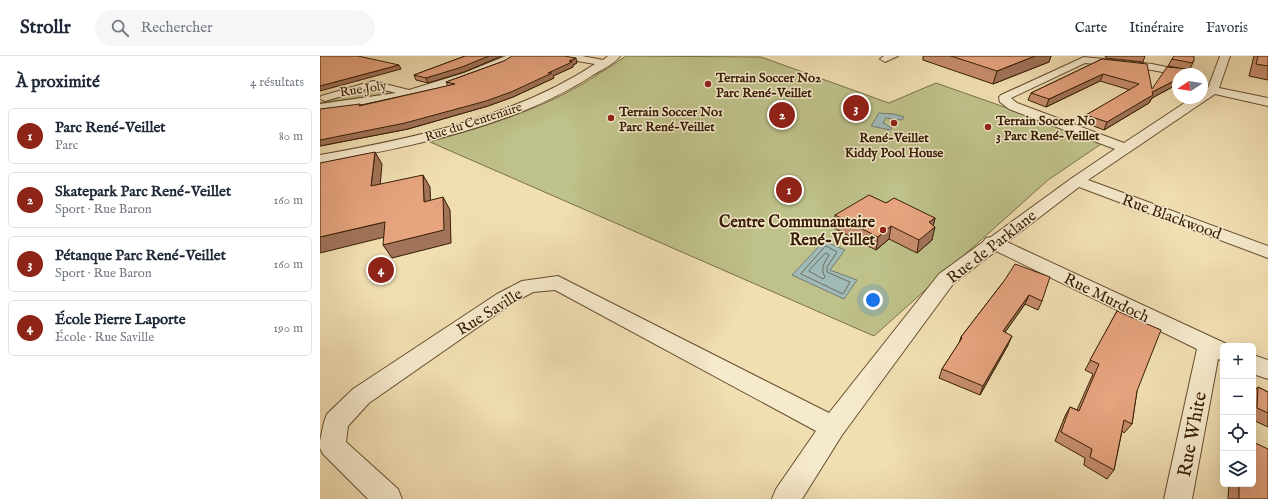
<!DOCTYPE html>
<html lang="fr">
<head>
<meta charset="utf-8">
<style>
  :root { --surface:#fff; --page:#f6f6f7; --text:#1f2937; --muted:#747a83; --line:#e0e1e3; --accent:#8f2418 }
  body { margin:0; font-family:"IM FELL English",serif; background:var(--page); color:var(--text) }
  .controls { position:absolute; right:12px; bottom:12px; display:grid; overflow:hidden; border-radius:6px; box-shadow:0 4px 16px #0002 }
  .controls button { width:36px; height:36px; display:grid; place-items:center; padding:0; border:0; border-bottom:1px solid var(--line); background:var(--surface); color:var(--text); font:20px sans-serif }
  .compass { position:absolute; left:852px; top:12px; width:36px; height:36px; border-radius:50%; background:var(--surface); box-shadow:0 4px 16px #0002; rotate:258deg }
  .you { position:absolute; left:553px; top:244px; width:14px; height:14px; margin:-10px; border:3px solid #fff; border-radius:50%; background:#1a73e8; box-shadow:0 0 0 6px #1a73e833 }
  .badge { display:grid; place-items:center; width:26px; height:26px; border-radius:50%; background:var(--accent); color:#fff; font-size:13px; font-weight:700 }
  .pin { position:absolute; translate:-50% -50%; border:2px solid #fff; box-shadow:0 1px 4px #0006 }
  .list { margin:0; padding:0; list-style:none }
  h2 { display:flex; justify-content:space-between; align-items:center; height:52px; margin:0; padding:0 16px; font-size:17px }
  h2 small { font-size:13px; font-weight:400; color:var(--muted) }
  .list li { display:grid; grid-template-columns:26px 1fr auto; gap:12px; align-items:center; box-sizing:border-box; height:56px; margin:0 8px 8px; padding:0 8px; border:1px solid var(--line); border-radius:6px }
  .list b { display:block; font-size:15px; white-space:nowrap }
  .list p { margin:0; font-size:13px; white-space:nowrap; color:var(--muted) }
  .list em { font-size:13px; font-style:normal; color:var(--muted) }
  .icon { flex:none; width:22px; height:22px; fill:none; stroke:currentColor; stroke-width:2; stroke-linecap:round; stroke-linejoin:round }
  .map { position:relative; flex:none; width:948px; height:443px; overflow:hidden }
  header { display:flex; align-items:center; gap:24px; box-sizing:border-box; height:56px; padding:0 20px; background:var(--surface); border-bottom:1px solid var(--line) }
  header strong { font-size:19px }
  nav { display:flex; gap:22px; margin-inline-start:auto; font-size:14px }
  .search { width:280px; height:36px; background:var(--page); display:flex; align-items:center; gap:10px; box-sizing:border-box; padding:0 14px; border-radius:22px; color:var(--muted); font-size:15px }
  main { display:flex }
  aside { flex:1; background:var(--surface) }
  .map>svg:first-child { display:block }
  .green { fill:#bec189; stroke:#7b7047 }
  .water { fill:#a0bab8; stroke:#767c70 }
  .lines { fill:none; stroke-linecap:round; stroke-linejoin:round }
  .shore { stroke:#6c6c5e; stroke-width:1 }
  .minor-casing { stroke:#664e30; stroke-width:2 }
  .minor { fill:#f6eacd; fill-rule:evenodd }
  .wall { fill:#c68d6d; stroke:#381e05 }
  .shaded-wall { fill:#a17359; stroke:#381e05 }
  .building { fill:#e6a47f; stroke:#381e05 }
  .poi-dot { fill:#8f2418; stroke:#f6eacd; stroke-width:1.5 }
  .labels { text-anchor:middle; stroke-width:3; stroke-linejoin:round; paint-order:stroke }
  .far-poi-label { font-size:13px; font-weight:bold; fill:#381e05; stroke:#f6eacd; text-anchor:start }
  .far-street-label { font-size:13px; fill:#381e05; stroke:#f6eacd }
  .street-label { font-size:16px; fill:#381e05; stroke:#f6eacd }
  .poi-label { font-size:16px; font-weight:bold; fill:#381e05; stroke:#f6eacd; text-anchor:end }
  .near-street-label { font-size:19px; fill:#381e05; stroke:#f6eacd }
</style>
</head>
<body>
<header>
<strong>Strollr</strong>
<div class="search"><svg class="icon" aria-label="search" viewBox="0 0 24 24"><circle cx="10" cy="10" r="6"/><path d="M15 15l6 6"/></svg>Rechercher</div>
<nav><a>Carte</a><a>Itinéraire</a><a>Favoris</a></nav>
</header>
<main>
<aside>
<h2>À proximité<small>4 résultats</small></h2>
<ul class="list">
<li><span class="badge">1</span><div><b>Parc René-Veillet</b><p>Parc</p></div><em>80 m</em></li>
<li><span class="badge">2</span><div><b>Skatepark Parc René-Veillet</b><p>Sport · Rue Baron</p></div><em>160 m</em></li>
<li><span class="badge">3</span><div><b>Pétanque Parc René-Veillet</b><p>Sport · Rue Baron</p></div><em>160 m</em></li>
<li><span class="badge">4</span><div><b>École Pierre Laporte</b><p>École · Rue Saville</p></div><em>190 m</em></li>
</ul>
</aside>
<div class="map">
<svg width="948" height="443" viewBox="0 0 948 443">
  <rect width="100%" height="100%" fill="#f1dfb2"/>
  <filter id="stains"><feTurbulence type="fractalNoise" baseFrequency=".005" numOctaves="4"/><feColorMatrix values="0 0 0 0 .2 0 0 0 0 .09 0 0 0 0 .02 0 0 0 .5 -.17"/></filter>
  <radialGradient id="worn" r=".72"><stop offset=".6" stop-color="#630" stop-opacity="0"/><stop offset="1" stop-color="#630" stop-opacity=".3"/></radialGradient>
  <!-- green -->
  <path class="green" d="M306,0L441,1L569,47L616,27L784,86L728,124L554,280L110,86C151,74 193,62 232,44C258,32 282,16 306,0Z
    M54,31L74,37L0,47Z"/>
  <!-- water -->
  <path class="water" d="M559,57L574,58L584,61L582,64L566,62L563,67L572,72L570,74L551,70Z
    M504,185L525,194L510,214L537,224L524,243L472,219Z"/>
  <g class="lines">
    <!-- shore -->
    <path class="shore" d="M506,190L517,196L507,211V216L530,226L523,238L481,218Z
      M506,197L509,199C504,207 500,212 505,221L503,223L489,215Z"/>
    <!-- minor casing -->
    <g class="minor-casing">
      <path id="minor" d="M186,0H199C193,7 178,11 169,15C115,37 58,50 0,56V48L76,37L53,31L5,45L0,43L1,40L53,25L89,34L144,17Z
        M240,0H262L283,4L288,0H300C294,8 281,14 273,19C195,70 91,91 0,107V99C95,82 194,61 275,8L245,3Z
        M564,0H578L565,6L560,3Z
        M900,0H910L899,32L948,42V50L895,38L768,124L948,190V202L759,131L687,186L911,290H903V305L898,303L872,443H844L877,293L676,195L633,228L522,379L482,443H452L456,433L496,375L235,234L213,236L191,248L49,347L28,370L26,386L78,433L82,443H48L3,398L0,392V385L4,366L7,358L33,333L177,238L202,225L238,220L509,357L619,218L663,186L666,182L671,181L752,122L795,93L689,53L680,46L679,41L681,39L764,1L832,8L871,16L872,18L858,19L832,14L765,7L691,42L697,47L804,87L872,42H882V35L888,32Z
        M933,299L948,304V323L933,318Z"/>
    </g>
    <!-- minor -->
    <use href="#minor" class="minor"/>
  </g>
  <!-- wall -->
  <path class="wall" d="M145,0H182L144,16L108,27L96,24L94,19Z
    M603,0H731L729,6L673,28L603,4Z
    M785,0H825L823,6L786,2Z
    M934,0H948V24L929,20Z
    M782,3L832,33L859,12L848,10L852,3L874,4L871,11L869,14H867L858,28L832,42L829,47L784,74L763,66L766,59L810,34L780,25L726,51L708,44L711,37Z
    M184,5L257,7L253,9V11L233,20L234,22L193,41L168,50L88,73L0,90L40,48L41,49L128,30L126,26Z
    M566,147L615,162L613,170L612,184L597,197L569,183L556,194L514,172L515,159Z
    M684,225L722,245L718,254L705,248L685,276L688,289L660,339L619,322L622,313L639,287L641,281Z
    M797,255L817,335L812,368L804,377L802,375L794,414L787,423L764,409L765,402L735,385L745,360L750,351L757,354L773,318L765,314Z
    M938,331L948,336V371L933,364V336Z
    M909,428H933L948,443H908Z"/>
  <!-- shaded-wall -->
  <path class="shaded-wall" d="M169,0H182L144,16L108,27L106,22Z
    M715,0H731L729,6L673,28L677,15Z
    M256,2L257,7L253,9V11L233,20L234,22L193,41L168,50L88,73L0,90V84L228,17Z
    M79,9L81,13L0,35V30Z
    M783,18L780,25L726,51L729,43Z
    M858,23V28L832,42L829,47L784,74L787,66L832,36Z
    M55,96L62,108L59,143L51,130Z
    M103,119L110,131L111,158L104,146Z
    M123,141L130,154L131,187L72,202L63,189Z
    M615,162L612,174L615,171L612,184L597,197L599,184L609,166Z
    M65,166L73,179L0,197V181Z
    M571,170L569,183L556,194L558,181Z
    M709,239L705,248L679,285L683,275Z
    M692,280L688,289L660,339L663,330Z"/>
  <!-- building -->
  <path class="building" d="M0,0H38L79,9L0,30Z
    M145,0H169L142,11L106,22L94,19Z
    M192,0H244L256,2L249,5L252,6L228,17H232L191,36L166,45L85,67L0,84V53L40,48L39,50L135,28L126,26L184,5Z
    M631,0H715L677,15Z
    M854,0H874V4L872,7L852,3Z
    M938,0H948V10L936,8Z
    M782,3L827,8L832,33L847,11L868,13L864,18H858V23L832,36L833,39L787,66L766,59L819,28L783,18L729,43L711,37Z
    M55,96L51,130L103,119L104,146L123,141L124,174L63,189L65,166L0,181V107Z
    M549,139L566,147L574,142L615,162L609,166L615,171L599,184L571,170L558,181L515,159Z
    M695,208L730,221L722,245L709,239L683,275L692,280L663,330L622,313L642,282L641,281L684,225Z
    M797,255L841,274L817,335L812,368L804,364L794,414L770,401L772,393L741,376L750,351L759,355L779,308L770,304Z
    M938,331L948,336V357L937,352Z
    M933,386L948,393V443H919V428H933Z"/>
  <!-- markers -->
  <g class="poi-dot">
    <circle cx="388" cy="28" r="4"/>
    <circle cx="291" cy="62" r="4"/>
    <circle cx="574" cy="67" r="4"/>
    <circle cx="668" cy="71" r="4"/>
    <circle cx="563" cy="174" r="4"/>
  </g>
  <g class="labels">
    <!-- far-poi labels -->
    <g class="far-poi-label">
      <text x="396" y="26">Terrain Soccer No2<tspan x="396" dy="15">Parc René-Veillet</tspan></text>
      <text x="299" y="60">Terrain Soccer No1<tspan x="299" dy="15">Parc René-Veillet</tspan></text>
      <text x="676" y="69">Terrain Soccer No<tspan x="676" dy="15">3 Parc René-Veillet</tspan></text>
      <text x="574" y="86" text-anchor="middle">René-Veillet<tspan x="574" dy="15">Kiddy Pool House</tspan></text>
    </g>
    <!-- far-street labels -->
    <g class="far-street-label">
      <text transform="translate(43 32) rotate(-9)" y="5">Rue Joly</text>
      <text transform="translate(153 65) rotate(-18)" y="5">Rue du Centenaire</text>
    </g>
    <!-- street labels -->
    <g class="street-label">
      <text transform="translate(852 160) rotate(20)" y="6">Rue Blackwood</text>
      <text transform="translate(671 190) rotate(-38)" y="6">Rue de Parklane</text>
      <text transform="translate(787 241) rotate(26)" y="6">Rue Murdoch</text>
      <text transform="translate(169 255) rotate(-32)" y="6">Rue Saville</text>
    </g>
    <!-- poi labels -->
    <g class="poi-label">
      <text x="555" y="171">Centre Communautaire<tspan x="555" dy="18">René-Veillet</tspan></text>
    </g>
    <!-- near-street labels -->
    <g class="near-street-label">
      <text transform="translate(871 378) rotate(-79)" y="7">Rue White</text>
    </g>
  </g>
  <rect width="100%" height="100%" filter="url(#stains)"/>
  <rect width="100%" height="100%" fill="url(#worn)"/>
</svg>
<div class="controls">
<button>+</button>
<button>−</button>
<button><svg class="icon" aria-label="locate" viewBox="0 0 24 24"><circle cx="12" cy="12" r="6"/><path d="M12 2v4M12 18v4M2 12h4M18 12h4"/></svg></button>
<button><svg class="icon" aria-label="layers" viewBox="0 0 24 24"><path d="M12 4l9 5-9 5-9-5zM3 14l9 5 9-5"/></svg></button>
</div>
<svg class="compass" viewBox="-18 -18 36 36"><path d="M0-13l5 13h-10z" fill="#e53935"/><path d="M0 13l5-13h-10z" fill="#747a83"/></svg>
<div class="you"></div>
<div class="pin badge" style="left:469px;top:134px">1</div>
<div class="pin badge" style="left:462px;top:59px">2</div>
<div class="pin badge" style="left:536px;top:52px">3</div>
<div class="pin badge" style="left:61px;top:214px">4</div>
</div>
</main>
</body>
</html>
